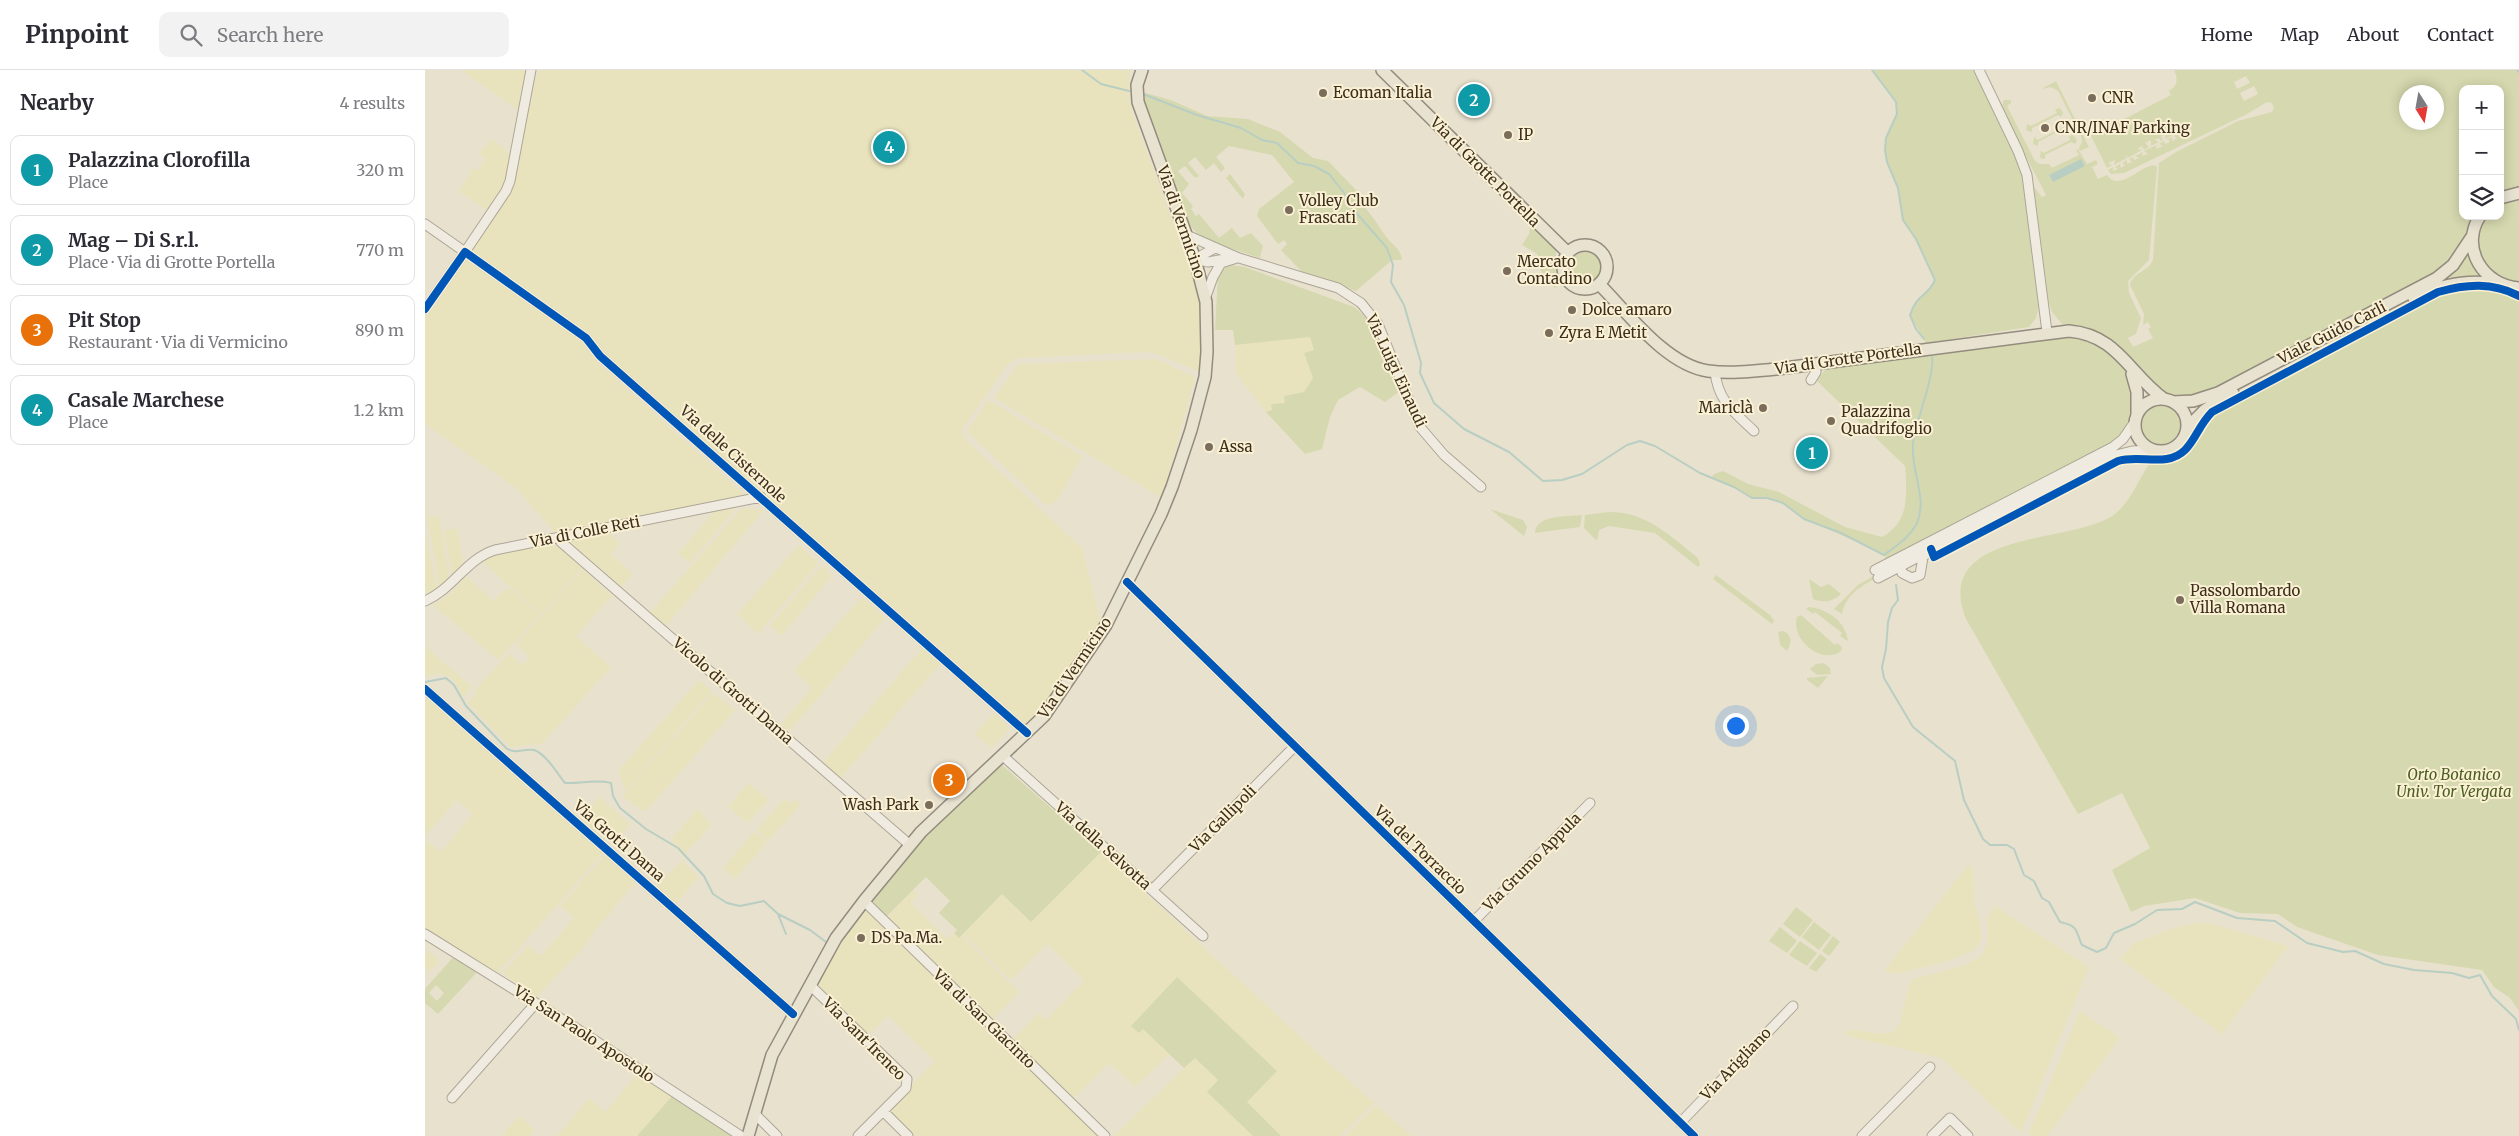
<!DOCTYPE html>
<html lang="en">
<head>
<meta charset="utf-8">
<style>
  :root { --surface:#fff; --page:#f2f2f3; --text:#2b2b33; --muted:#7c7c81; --line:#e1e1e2; --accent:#7a6d5b }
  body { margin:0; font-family:Merriweather,serif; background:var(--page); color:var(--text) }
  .controls { position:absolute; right:15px; top:15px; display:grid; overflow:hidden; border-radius:10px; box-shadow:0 2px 12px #0003 }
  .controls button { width:45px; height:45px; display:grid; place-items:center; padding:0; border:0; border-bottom:1px solid var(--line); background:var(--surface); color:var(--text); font:25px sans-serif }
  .compass { position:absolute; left:1974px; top:15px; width:45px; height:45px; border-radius:50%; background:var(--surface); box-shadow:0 2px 12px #0003; rotate:169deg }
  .you { position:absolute; left:1310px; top:655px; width:18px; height:18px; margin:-12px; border:4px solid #fff; border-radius:50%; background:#1a73e8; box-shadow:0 0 0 8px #1a73e833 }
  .badge { display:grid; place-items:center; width:32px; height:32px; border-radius:50%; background:var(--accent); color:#fff; font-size:16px; font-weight:700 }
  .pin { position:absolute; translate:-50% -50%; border:2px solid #fff; box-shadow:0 1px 5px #0006 }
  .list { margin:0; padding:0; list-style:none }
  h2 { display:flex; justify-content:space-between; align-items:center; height:65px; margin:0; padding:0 20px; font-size:21px }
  h2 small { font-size:16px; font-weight:400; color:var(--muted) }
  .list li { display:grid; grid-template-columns:32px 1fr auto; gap:15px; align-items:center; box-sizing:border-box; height:70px; margin:0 10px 10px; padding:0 10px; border:1px solid var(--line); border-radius:10px }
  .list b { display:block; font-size:19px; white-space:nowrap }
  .list p { margin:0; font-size:16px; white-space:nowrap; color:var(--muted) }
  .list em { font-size:16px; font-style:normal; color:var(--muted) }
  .icon { flex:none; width:28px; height:28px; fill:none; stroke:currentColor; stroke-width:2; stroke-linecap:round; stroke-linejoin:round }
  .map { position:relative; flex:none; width:2094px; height:1066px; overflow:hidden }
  header { display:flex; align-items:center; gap:30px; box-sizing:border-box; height:70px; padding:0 25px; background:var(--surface); border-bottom:1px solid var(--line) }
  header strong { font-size:24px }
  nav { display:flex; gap:28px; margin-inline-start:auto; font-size:18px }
  .search { width:350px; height:45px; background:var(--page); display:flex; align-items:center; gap:12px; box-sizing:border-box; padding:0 18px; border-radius:10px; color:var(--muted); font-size:19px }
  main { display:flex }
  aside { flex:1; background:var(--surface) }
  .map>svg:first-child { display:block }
  .farmland { fill:#e9e3bd }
  .green { fill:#d6d9af; fill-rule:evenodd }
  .water { fill:#b9cec3 }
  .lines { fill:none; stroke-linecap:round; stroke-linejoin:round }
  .stream { stroke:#b9cec3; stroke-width:2 }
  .minor-casing { stroke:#ada697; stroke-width:11 }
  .major-casing { stroke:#938b7e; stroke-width:14 }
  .minor { stroke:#f0ebe1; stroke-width:9 }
  .major { stroke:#e8e2d1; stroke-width:11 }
  .cycleway-casing { stroke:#faf1d4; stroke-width:11 }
  .cycleway { stroke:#0057b8; stroke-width:8 }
  .poi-dot { fill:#7a6d5b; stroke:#faf1d4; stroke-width:2 }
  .labels { text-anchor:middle; stroke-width:4; stroke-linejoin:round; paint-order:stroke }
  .poi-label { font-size:15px; fill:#3e2f1d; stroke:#faf1d4; text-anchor:start }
  .street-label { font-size:15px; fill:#3e2f1d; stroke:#faf1d4 }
  .park-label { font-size:15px; font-style:italic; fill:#4b5d21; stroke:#faf1d4 }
</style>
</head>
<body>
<header>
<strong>Pinpoint</strong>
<div class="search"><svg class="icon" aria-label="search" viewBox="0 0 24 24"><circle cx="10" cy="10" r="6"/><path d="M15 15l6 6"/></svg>Search here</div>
<nav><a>Home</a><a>Map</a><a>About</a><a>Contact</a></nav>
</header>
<main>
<aside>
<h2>Nearby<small>4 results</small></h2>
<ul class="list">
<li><span class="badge" style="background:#0f9aa8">1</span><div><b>Palazzina Clorofilla</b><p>Place</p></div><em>320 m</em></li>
<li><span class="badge" style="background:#0f9aa8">2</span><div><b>Mag – Di S.r.l.</b><p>Place · Via di Grotte Portella</p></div><em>770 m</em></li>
<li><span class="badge" style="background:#e8710a">3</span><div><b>Pit Stop</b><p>Restaurant · Via di Vermicino</p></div><em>890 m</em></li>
<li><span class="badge" style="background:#0f9aa8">4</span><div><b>Casale Marchese</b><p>Place</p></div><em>1.2 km</em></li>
</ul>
</aside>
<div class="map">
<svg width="2094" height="1066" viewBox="0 0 2094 1066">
  <rect width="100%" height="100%" fill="#e8e1ce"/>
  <!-- farmland -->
  <path class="farmland" d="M36,0H98L101,2L93,40Z
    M113,0H707L704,6L706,18L702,20L708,45L774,223L776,298L773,301L732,284L720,282L593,288L583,294L537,360L538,366L542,371L657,478L671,533L676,555L603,661L184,289L166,268L47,185L45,180L85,122Z
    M67,69L87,85L82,114L64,142L34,121L48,98L54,100L61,88L53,83Z
    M41,189L150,262L165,277L174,294L322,427L131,464L92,419L0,354V247Z
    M885,266L889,280L879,283L888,308L879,322L859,326L860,334H846L847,340L841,342L810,302V275Z
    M731,289L770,307L737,428L569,328L593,294Z
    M563,330L657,386L632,431L621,435L542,362Z
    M0,433L5,448L14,446L24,505V512L15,520Z
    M312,438L264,493L253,483L289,442Z
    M317,438L339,440L238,559L223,545Z
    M32,458L39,497L28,510L19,461Z
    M0,462L12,519L0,524Z
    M184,462L195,473L186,484L208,504L193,520L140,469Z
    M131,471L155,492L157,498L116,544L56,491L69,484Z
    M374,475L394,493L333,564L312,544Z
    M397,495L407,506L356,566L345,555Z
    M158,499L187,526L151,566L186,597L117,674L85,677L43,633L51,622L49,621L84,583L97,595L101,592L104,587L91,574Z
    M41,506L68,531L83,517L115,545L73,590L8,535L26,523Z
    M437,527L460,548L364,662L356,654L387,618L369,601Z
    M0,576L47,617L38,628L33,617L25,607L15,604L0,606Z
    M498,577L516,593L414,710L397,694Z
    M274,610L287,621L200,721L194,700Z
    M288,623L310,640L220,742L197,726Z
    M0,624L70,685L68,687L71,690L74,689L168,771V774L174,776L180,781L71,905L0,861V771L1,770L16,782L48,744L32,730L0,766Z
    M569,643L585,658L566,678L550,664Z
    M323,713L344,730L322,753L303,737Z
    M174,727L205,754L188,775L156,749Z
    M359,729L366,734L370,729L376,734L343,771L332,760Z
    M273,739L287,755L260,784L246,770Z
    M329,762L342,772L310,809L298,798Z
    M676,782L897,987L949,1033L914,1066H856L822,1032L852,1000L718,959L745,984L710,1017L684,993L647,1030L585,972L614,943L621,950L659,911L622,874L586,910L538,864L577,824L605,852Z
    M180,785L211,812L164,868L165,870L110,929L78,903L103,875L116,886L149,848L135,836Z
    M257,790L274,807L250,834L232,817Z
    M1544,794L1548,802L1549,834L1554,848L1557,869L1554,874L1547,881L1527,890L1475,903H1465L1460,900Z
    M488,820L493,825L486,833L522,869L529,863L534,868L537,866L594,922L565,952L460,849Z
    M1571,835L1580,843L1664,897L1597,1060H1593L1517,988L1419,965L1422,961L1429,960L1457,964L1468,962L1474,956L1484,916L1488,909L1541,895L1557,885L1563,870L1562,849Z
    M437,837L443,838L674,1066H485L462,1044L466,1036L510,991L463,946L442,966L388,915Z
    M1772,853L1788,854L1863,876L1797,964L1695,889L1709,873L1752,857Z
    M4,881L12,888L13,893L5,902L0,897V884Z
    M1655,941L1695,968L1622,1066H1608L1604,1063Z
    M769,988L793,1010L782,1022L828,1066H689Z
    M214,1002L248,1025L212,1066H132L164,1028L180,1042Z
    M951,1035L983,1063L986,1066H920Z
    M94,1046L109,1060L104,1066H77Z"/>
  <!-- green -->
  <path class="green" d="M1447,0H1549L1595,98L1599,114L1614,236L1611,248L1604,257L1501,273L1485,245C1492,225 1503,227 1510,210L1491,169L1478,150L1473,118L1462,92L1460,80L1461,68L1472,44L1471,32Z
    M1749,0H2094V118L2075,122V19H2038V146H2049C2041,168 2030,185 2014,201L1780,324C1763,326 1750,329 1734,321C1705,287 1687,256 1637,254L1627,242L1623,229L1609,117L1617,127L1621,125L1576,39L1579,30H1586V33L1582,36L1610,91L1615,94H1624L1627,98L1654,85L1651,80L1653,79L1662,94L1671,90L1673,94L1667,97L1673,109L1682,105C1696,125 1721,88 1732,97L1724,190L1703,211L1704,223L1716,248L1711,264L1703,268L1708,277L1728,268L1723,259L1726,257L1723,252L1718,255L1719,244L1705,215C1708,202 1723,202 1728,190L1734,93L1751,82L1813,51L1847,42L1849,38L1847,33L1842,32L1822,44L1699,103L1686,104L1683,100L1688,97V101L1693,99L1690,97L1695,94L1696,98L1700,95L1697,93L1702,90V94L1707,92L1704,89L1708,87L1709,90L1714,88L1710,86L1718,82L1717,86L1723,84L1719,81L1732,75L1731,79L1738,76L1734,74L1739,71L1740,74L1745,72L1744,70H1741L1747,67V71L1752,68L1749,66L1758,61L1753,65L1754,67L1767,61L1766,59L1760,61L1765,58L1759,59L1764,55L1763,53L1751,60H1757L1740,69L1741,64L1736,66L1738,70L1736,71L1734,68L1729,70L1734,72L1726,76V70L1720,73L1724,77L1719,80L1717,76L1712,79L1717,80L1703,88L1700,84L1702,88L1689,95L1690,90L1683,93L1687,95L1682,98L1666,66L1665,62L1669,57L1672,63L1746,25L1744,21C1753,16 1753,9 1749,0ZM1821,6L1825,13L1812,19L1809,12ZM1829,16L1833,24L1819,31L1815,23ZM1982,22H2012V52H1982Z
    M1631,11L1664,77L1655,81L1654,78L1657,72L1656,66L1633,21L1626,17L1616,19Z
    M717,22L746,30L782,46L823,49L855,62L888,88L903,91L931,120L933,130C944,141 951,152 960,165C966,175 975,176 977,190H967L931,221L877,202L856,180L862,174L859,170L853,174L832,146L834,139L869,112L847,85L804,76L791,87L800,98L796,102L789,93L781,100L770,87L763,93L774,106L770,108L760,96L753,101L764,114L757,123L768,136L766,139L771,146L774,144L794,168L807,158L815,168L826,163L838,176L835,188L778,169L765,156L721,48Z
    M1635,38L1638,43L1636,47L1633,45L1607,58V62L1601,60L1602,54L1606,56L1632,43L1630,39Z
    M1638,52L1645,55L1643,60L1640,58L1613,72V76L1608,74L1609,67L1613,70L1639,57Z
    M1648,65L1652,70L1650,74L1646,72L1620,85V89L1615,88L1616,81L1619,83L1645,70L1644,66Z
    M805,104L820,124L818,129L801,108Z
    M2094,127V215L2064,202C2054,181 2046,168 2059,146H2075V132Z
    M1106,154L1131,181V201L1135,213L1130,218L1119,207L1114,196L1117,190L1111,183L1097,175L1104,164Z
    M1143 198a17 17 0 1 1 34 0a17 17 0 1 1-34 0Z
    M2044,181L2057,206L2015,214V211Z
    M807,195L820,197L929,237C955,256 963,293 975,321L960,332L935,317L913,330L905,347L897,379L880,384L841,342L847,340L846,334L860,333L859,326L879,322L888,308L879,283L889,280L885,267L810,275L808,260H790L793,204L797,198Z
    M2049,217L2070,219L2094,228V941L2085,928L2069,917L2057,900L1953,885L1872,857L1853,844L1815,843L1770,828L1719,836L1706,842L1687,800L1725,778L1697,723L1653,744L1541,549C1506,460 1645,474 1687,446C1706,433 1712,411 1725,393C1735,387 1747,393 1757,384C1774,370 1771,353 1794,339L2004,228L2029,219Z
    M1645,266C1666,270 1701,286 1706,309C1707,316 1707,323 1707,329C1709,349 1701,363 1683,374L1461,490L1459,485L1449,479L1379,449L1358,433L1342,428H1327L1309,417L1286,408L1289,404L1298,401L1323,414L1354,422L1420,457L1457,467C1485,452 1482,423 1480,396L1391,310L1401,299L1530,280Z
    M1714 355a23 23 0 1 1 46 0a23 23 0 1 1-46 0Z
    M1065,439L1098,450L1102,457L1099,466Z
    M1184,442C1222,442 1245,466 1273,488L1275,495L1273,497L1230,463L1184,456L1174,460L1172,471L1159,458L1160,445Z
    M1157,445L1155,457L1110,463C1111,444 1142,447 1157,445Z
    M1455,502H1463C1444,512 1421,521 1417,544L1409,539L1433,515Z
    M1291,505L1345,545L1349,551L1347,554L1288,509Z
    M1384,509L1396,517L1404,514L1416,524C1407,532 1400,533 1388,529Z
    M1384,537C1403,539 1421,552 1423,571L1415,566L1417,563L1390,542L1388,544L1381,539Z
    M1376,545L1410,575L1412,573L1417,577L1416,581C1397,596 1365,569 1372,547Z
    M1358,561C1367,564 1367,573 1362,581L1355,575L1353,562Z
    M1399,593L1405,598L1406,604L1392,605L1385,599L1391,594Z
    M1403,606L1393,618L1382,610V608Z
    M577,695L676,782L606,852L577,824L534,868L529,863L532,860L514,843L525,831L501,807L459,849L447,836L445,828L486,778Z
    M1371,837L1388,850L1375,867L1358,854Z
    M1389,852L1406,865L1394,880L1377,867Z
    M1355,857L1372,871L1362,883L1344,871Z
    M1408,866L1415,872L1404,886L1397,881Z
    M1375,871L1392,883L1382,896L1364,885Z
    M1395,884L1402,889L1391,902L1384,898Z
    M30,885L54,900L13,944L0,933V919ZM11,915L19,923L12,931L4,923Z
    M752,907L852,1001L822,1032L856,1066H828L782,1022L793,1010L770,988L759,998L718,959L714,963L706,956Z
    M248,1025L309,1066H212Z"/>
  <!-- water -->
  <path class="water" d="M1656,89L1660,96L1628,112L1624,105Z"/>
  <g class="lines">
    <!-- stream -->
    <path class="stream" d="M657,0L676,14L704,21
      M1447,0L1471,32L1472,44L1461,68L1460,80L1462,92L1473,118L1478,150L1491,169L1510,210C1503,227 1492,223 1485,245L1491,259L1499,269
      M2092,0L2094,2
      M718,24L772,45L816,58L837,70L852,73L873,93L889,96L904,104L920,124L927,138L962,178L968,195L966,212L979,235L996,293L995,303L1009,333L1039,359L1084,382L1118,411L1137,410L1157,404L1202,375L1215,371L1230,376L1275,403L1309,417L1327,428H1342L1358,433L1379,449L1416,463L1459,485C1471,476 1485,467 1492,453C1503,427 1485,400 1488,373C1491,350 1510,306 1507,287
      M1471,515L1473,530L1467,538L1463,552L1461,579L1457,597L1459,608L1488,657L1530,691L1539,730L1558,769L1565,775H1582L1589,779L1599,805L1609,811L1617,828L1624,832L1635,852C1654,856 1650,860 1657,875L1672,882L1681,878L1689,863L1710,854L1732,840L1757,839L1770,832L1812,848L1850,851L1882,873L1918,882L1930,881L1959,894L1989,900L2027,903L2044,908L2055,905L2067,926L2091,949L2094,960
      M0,612L21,608L29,615L41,636L81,678C91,685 98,678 109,680C121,684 132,703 140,713C156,714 170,709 186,713L188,726L195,738L221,759L253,778L279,806L288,824L302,833L315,836L339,831L353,844L385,860L401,872
      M353,844L361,864"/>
    <!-- minor casing -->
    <g class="minor-casing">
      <path id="minor" d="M1554,0L1593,81L1602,105L1622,262
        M0,154L40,182L81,121L85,111L106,0
        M762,165L814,188L913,218L936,233L953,254L995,357L1019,385L1056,417
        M770,189L783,192L800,189
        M770,189L790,178
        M780,229L788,207L796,193L812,188
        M0,239L40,182L161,268L175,286L602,663
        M1290,302C1293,331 1309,342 1329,361
        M1386,310L1391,302V294
        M134,467L136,472L485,775
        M1506,479L1498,487L1495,505L1487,508L1477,503L1475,494L1483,483L1688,377L1698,369L1711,350
        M1450,500L1481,484
        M1453,508L1687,386L1707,381L1726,380
        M702,512L1269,1066
        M0,531C28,519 41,489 70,480L336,427
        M0,619L368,944
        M578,686L778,866
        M727,820L869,677
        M439,831L680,1066
        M1049,851L1165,733
        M0,864L151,958L316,1066
        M385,915L482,1009L481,1018L458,1041L483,1066
        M27,1028L111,933
        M330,1044L352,1066
        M1255,1053L1368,936
        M433,1066L458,1041
        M1437,1066L1505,997
        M1507,1066L1525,1048L1543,1066"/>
    </g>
    <!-- major casing -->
    <g class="major-casing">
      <path id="major" d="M957,0L1143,183
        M2075,128L2094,123
        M2055,146C2034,178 2059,216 2094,218
        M1138 197a22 22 0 1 1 44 0a22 22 0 1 1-44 0Z
        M1174,214C1203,243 1241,295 1283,301C1306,304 1330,301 1352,299L1644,261C1693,265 1704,304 1739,329
        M1989,228C2015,215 2043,209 2072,214
        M1707,304L1712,322V344
        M1710 355a26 26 0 1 1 52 0a26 26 0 1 1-52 0Z
        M1748,332L1768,331L1793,323L2012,208L2028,195L2048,165
        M1762,358L1780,340L1808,323
        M323,1066L347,985L411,868L439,831L496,762L619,646L681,555L736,444L747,417L766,360L780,307L782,282L781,232L770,189L713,32L712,15L717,0"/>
    </g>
    <!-- minor -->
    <use href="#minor" class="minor"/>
    <!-- major -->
    <use href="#major" class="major"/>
    <!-- cycleway casing -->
    <g class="cycleway-casing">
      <path id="cycleway" d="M0,239L40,182L161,268L175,286L602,663
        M1506,479L1509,487L1693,391C1715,384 1742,398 1760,380C1771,369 1774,355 1787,342L2013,222C2041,214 2068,212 2094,226
        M702,512L1269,1066
        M0,619L368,944"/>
    </g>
    <!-- cycleway -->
    <use href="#cycleway" class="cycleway"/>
  </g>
  <!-- markers -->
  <g class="poi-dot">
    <circle cx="898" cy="23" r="5"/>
    <circle cx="1667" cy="28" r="5"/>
    <circle cx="1620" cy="58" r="5"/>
    <circle cx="1083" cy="65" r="5"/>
    <circle cx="864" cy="140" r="5"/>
    <circle cx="1082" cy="201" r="5"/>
    <circle cx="1147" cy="240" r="5"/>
    <circle cx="1124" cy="263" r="5"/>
    <circle cx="1338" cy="338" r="5"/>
    <circle cx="1406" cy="351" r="5"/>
    <circle cx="784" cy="377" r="5"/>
    <circle cx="1755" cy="530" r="5"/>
    <circle cx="504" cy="735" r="5"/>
    <circle cx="436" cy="868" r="5"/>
  </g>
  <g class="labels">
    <!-- poi labels -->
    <g class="poi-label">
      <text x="908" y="28">Ecoman Italia</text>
      <text x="1677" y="33">CNR</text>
      <text x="1630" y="63">CNR/INAF Parking</text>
      <text x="1093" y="70">IP</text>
      <text x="874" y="136">Volley Club<tspan x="874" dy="17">Frascati</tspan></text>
      <text x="1092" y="197">Mercato<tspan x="1092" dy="17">Contadino</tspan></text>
      <text x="1157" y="245">Dolce amaro</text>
      <text x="1134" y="268">Zyra E Metit</text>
      <text x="1328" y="343" text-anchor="end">Mariclà</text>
      <text x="1416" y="347">Palazzina<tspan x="1416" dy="17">Quadrifoglio</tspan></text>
      <text x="794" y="382">Assa</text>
      <text x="1765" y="526">Passolombardo<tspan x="1765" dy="17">Villa Romana</tspan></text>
      <text x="494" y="740" text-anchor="end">Wash Park</text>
      <text x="446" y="873">DS Pa.Ma.</text>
    </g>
    <!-- street labels -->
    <g class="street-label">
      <text transform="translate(1060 102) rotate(45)" y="5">Via di Grotte Portella</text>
      <text transform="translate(756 152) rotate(71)" y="5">Via di Vermicino</text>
      <text transform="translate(1907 263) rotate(-27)" y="5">Viale Guido Carli</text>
      <text transform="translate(1423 289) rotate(-8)" y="5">Via di Grotte Portella</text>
      <text transform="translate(971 301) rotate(65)" y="5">Via Luigi Einaudi</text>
      <text transform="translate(308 384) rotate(42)" y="5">Via delle Cisternole</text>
      <text transform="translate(160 462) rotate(-11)" y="5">Via di Colle Reti</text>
      <text transform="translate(650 598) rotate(-56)" y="5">Via di Vermicino</text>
      <text transform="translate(308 621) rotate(41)" y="5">Vicolo di Grotti Dama</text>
      <text transform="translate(798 749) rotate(-45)" y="5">Via Gallipoli</text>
      <text transform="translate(194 771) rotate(41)" y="5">Via Grotti Dama</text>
      <text transform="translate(678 776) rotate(42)" y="5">Via della Selvotta</text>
      <text transform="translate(995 780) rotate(44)" y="5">Via del Torraccio</text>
      <text transform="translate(1107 792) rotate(-45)" y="5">Via Grumo Appula</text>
      <text transform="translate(559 949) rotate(44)" y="5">Via di San Giacinto</text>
      <text transform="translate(159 964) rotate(33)" y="5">Via San Paolo Apostolo</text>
      <text transform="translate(439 969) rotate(45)" y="5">Via Sant'Ireneo</text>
      <text transform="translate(1311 994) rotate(-46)" y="5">Via Arigliano</text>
    </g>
    <!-- park labels -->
    <g class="park-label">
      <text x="2029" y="710">Orto Botanico<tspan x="2029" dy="17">Univ. Tor Vergata</tspan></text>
    </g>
  </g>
</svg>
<div class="controls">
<button>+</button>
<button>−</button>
<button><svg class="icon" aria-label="layers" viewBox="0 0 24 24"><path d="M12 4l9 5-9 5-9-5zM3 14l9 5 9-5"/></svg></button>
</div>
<svg class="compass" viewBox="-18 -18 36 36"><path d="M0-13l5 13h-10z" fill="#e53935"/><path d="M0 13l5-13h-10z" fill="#7c7c81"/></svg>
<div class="you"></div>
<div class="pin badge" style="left:1387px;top:383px;background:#0f9aa8">1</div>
<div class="pin badge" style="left:1049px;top:30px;background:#0f9aa8">2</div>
<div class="pin badge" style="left:524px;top:710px;background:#e8710a">3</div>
<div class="pin badge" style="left:464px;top:77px;background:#0f9aa8">4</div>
</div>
</main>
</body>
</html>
